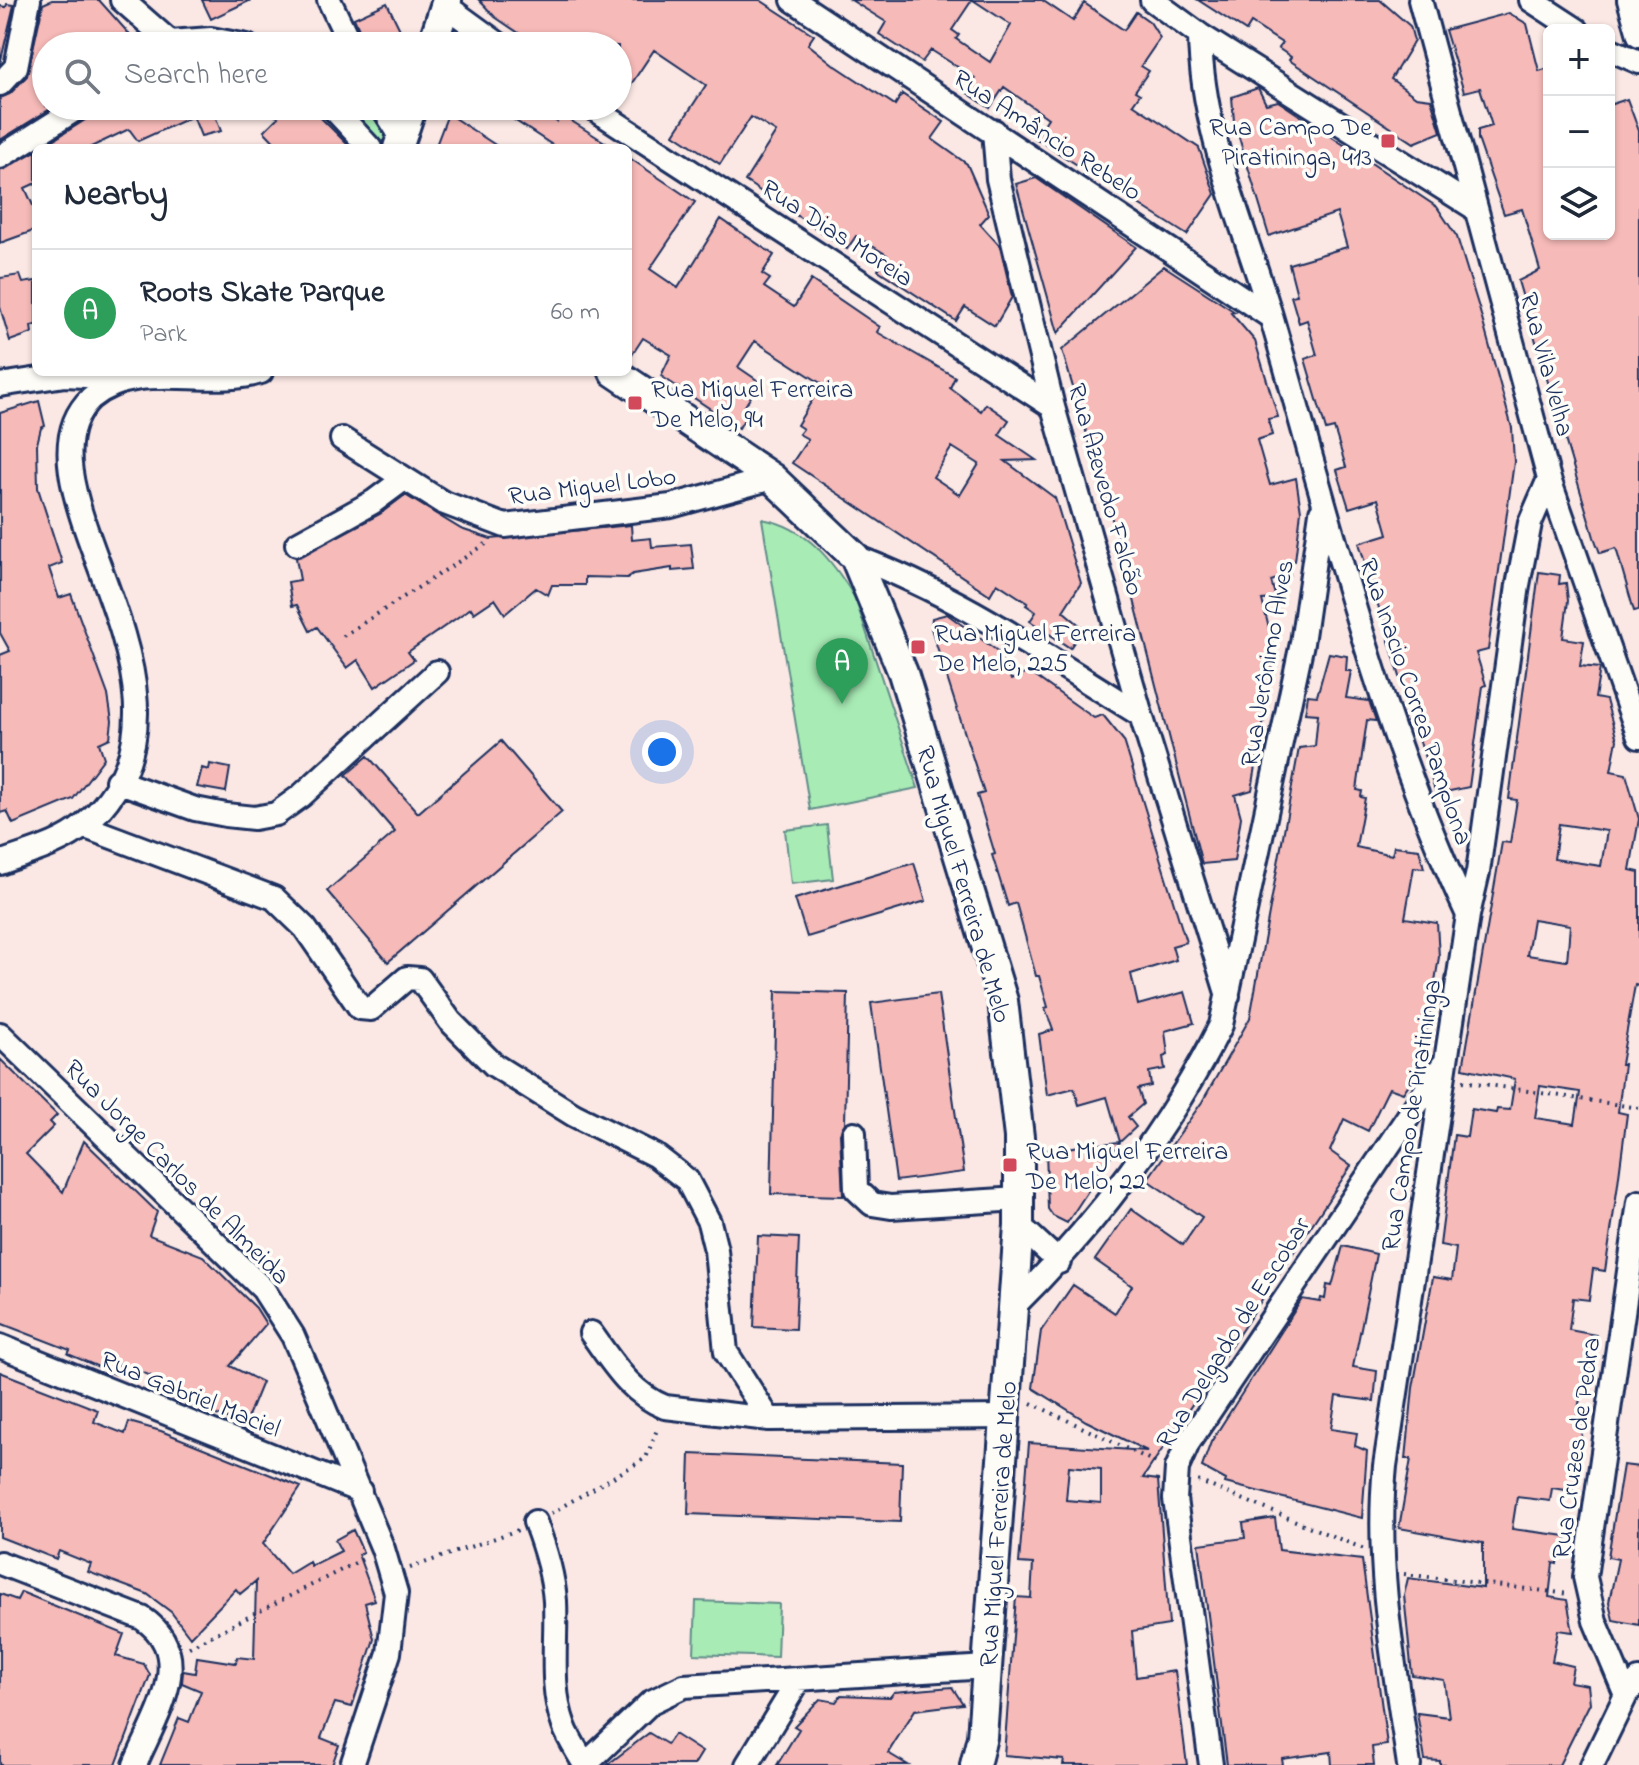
<!DOCTYPE html>
<html lang="en">
<head>
<meta charset="utf-8">
<style>
  :root { --surface:#fff; --page:#f2f2f3; --text:#1f2937; --muted:#747a83; --line:#e0e1e3; --accent:#d1495b }
  body { margin:0; font-family:"Indie Flower",sans-serif; background:var(--page); color:var(--text) }
  .controls { position:absolute; right:24px; top:24px; display:grid; overflow:hidden; border-radius:12px; box-shadow:0 2px 6px #0004 }
  .controls button { width:72px; height:72px; display:grid; place-items:center; padding:0; border:0; border-bottom:2px solid var(--line); background:var(--surface); color:var(--text); font:40px sans-serif }
  .you { position:absolute; left:662px; top:752px; width:28px; height:28px; margin:-20px; border:6px solid #fff; border-radius:50%; background:#1a73e8; box-shadow:0 0 0 12px #1a73e833 }
  .badge { display:grid; place-items:center; width:52px; height:52px; border-radius:50%; background:var(--accent); color:#fff; font-size:26px; font-weight:700 }
  .pin { position:absolute; translate:-50% -66px; filter:drop-shadow(0 2px 4px #0008) }
  .pin::after { content:''; position:absolute; top:42px; width:28px; height:24px; background:inherit; clip-path:polygon(0 0,100% 0,50% 100%) }
  .list { margin:0; padding:0; list-style:none }
  h2 { display:flex; justify-content:space-between; align-items:center; height:104px; margin:0; padding:0 32px; font-size:34px }
  h2 small { font-size:26px; font-weight:400; color:var(--muted) }
  .list li { display:grid; grid-template-columns:52px 1fr auto; gap:24px; align-items:center; box-sizing:border-box; height:128px; padding:0 32px; border-top:2px solid var(--line) }
  .list b { display:block; font-size:30px; white-space:nowrap }
  .list p { margin:0; font-size:26px; white-space:nowrap; color:var(--muted) }
  .list em { font-size:26px; font-style:normal; color:var(--muted) }
  .icon { flex:none; width:44px; height:44px; fill:none; stroke:currentColor; stroke-width:2; stroke-linecap:round; stroke-linejoin:round }
  .map { position:relative; flex:none; width:1639px; height:1765px; overflow:hidden }
  .search { position:absolute; background:var(--surface); box-shadow:0 2px 6px #0004; left:32px; top:32px; width:600px; height:88px; display:flex; align-items:center; gap:20px; box-sizing:border-box; padding:0 28px; border-radius:44px; color:var(--muted); font-size:30px }
  .panel { position:absolute; background:var(--surface); box-shadow:0 2px 6px #0004; left:32px; top:144px; width:600px; height:232px; border-radius:12px }
  .map>svg:first-child { display:block }
  .green { fill:#a8ebb5; stroke:#628d8a; stroke-width:2 }
  .building { fill:#f6bab8; stroke:#1b2f5e; stroke-width:2; fill-rule:evenodd }
  .lines { fill:none; stroke-linecap:round; stroke-linejoin:round }
  .minor-casing { stroke:#1b2f5e; stroke-width:28 }
  .major-casing { stroke:#1b2f5e; stroke-width:34 }
  .path { stroke:#1b2f5e; stroke-width:4; stroke-dasharray:2 6; stroke-linecap:butt }
  .minor { stroke:#fdfcf7; stroke-width:22 }
  .major { stroke:#fdfcf7; stroke-width:28 }
  .poi-dot { fill:#d1495b; stroke:#fdfcf7; stroke-width:3 }
  .labels { text-anchor:middle; stroke-width:7; stroke-linejoin:round; paint-order:stroke }
  .poi-label { font-size:26px; fill:#1b2f5e; stroke:#fdfcf7; text-anchor:start }
  .street-label { font-size:26px; fill:#1b2f5e; stroke:#fdfcf7 }
</style>
</head>
<body>
<div class="map">
<svg width="1639" height="1765" viewBox="0 0 1639 1765">
  <rect width="100%" height="100%" fill="#fbe8e4"/>
  <filter id="ink" filterUnits="userSpaceOnUse"><feTurbulence type="fractalNoise" baseFrequency=".0125" numOctaves="2"/><feDisplacementMap in="SourceGraphic" scale="16" xChannelSelector="R" yChannelSelector="G"/><feConvolveMatrix kernelMatrix="1 2 1 2 8 2 1 2 1" color-interpolation-filters="sRGB"/></filter>
  <g filter="url(#ink)">
    <!-- green -->
    <path class="green" d="M342,106H375L389,131L387,142L379,146Z
      M762,519C807,527 833,561 855,598L918,788L810,810Z
      M827,825L833,879L791,884L785,830Z
      M696,1601L779,1604L777,1657L694,1654Z"/>
    <!-- building -->
    <path class="building" d="M52,0H99L140,46H46V106H55L0,140V98L10,94L27,76L43,4Z
      M202,0H251L211,19Z
      M479,0H760L814,35L808,44L833,64L895,105L902,94L944,122L932,139L967,164L989,214L980,224L1000,246L1012,297L995,326L965,307L956,321L878,270L887,255L856,236L847,249L745,181L776,132L751,117L720,164L674,134L706,85L654,50L618,104V46H538L495,17Z
      M851,0H972L952,30L959,35L956,39L990,62L1011,25L973,0H1042L1073,21L1084,3L1124,30L1136,12L1150,22L1160,38L1141,66L1149,71L1135,91L1140,94L1133,104L1199,148L1215,194L1187,235L1035,138L1048,118L1004,87L990,108L966,92L975,78L931,50L922,62L879,34L886,22Z
      M1198,0H1380L1410,26L1414,41L1391,79L1416,97L1431,99L1441,132L1414,143L1289,60L1291,57L1278,48L1282,43L1251,23L1246,31Z
      M387,3L408,46H366L354,18Z
      M7,4L14,5L0,64V6L6,7Z
      M1509,13L1527,24L1539,71L1549,68V234H1609V105L1627,99L1639,131V610L1634,611L1616,548L1600,553L1594,537L1518,281L1540,270L1522,209L1504,214L1478,139V130L1492,126L1480,88L1464,92L1445,30Z
      M1258,88L1266,104L1278,101L1437,207L1457,237L1479,308L1512,428L1514,462L1488,650L1476,653L1486,685L1483,686L1469,787L1436,794L1359,543L1388,534L1378,499L1349,508L1337,470L1346,467L1334,428L1326,430L1305,359L1317,355L1307,320L1299,323L1291,296L1297,295L1289,264L1347,247L1337,213L1269,236L1234,121L1232,97Z
      M95,106H216L212,108L221,131L201,136L193,116L138,141L129,129L89,148H41L88,118Z
      M255,106H309L351,148H280L264,131L278,117Z
      M493,106H532L557,122L562,115L614,148H557Z
      M448,114L500,148H435Z
      M36,151V183L25,188L36,212V230L0,243V171Z
      M628,157L695,202L650,269L678,288L721,219L774,255L762,274L770,279L764,287L794,307L811,280L880,327L877,332L955,377L950,388L981,411L986,404L1009,420L999,435L1036,460L1005,461L1055,498L1081,583L1063,611L1083,628L1070,648L1030,621L1036,612L1026,605L1028,603L997,583L990,595L792,463L808,439L799,434L803,429L797,425L822,384L755,341L738,367L760,382L745,406L750,409L739,428L661,376L671,355L643,338L628,361ZM952,447L979,464L960,495L933,477Z
      M1036,178L1136,247L1058,333L1016,184Z
      M1164,266L1235,312L1231,313L1255,341L1278,417L1268,419L1272,435L1257,440L1270,485L1296,478L1301,511L1295,561L1287,563L1290,575L1271,581L1276,599L1262,600L1275,653L1252,790L1235,795L1241,817L1234,861L1202,864L1122,553L1062,350Z
      M20,275L23,283L36,281V325L31,326L32,333L10,341L0,307V278Z
      M39,401L45,426L41,428L37,444L38,488L62,563L49,568L59,598L71,594L108,695L112,721L110,738L99,743L104,758L73,799L13,824L7,811L0,813V655L10,651L0,633V413Z
      M405,495L461,529L491,539L631,525L632,540L651,538L652,547L691,544L694,569L672,571V568L633,574L627,578L585,577V585H552L548,595L536,588L505,614L495,599L474,613L471,608L408,652L414,660L375,687L358,660L347,668L317,627L310,631L297,605L292,606L288,582L300,580L296,558L380,514Z
      M1539,572L1560,575L1559,584L1566,583L1568,601L1563,638L1584,641L1580,666L1600,668L1595,698L1606,700L1617,740L1611,771L1626,774L1639,819L1630,870L1639,872V986L1635,985L1621,1064H1624L1618,1112L1627,1114L1617,1191L1605,1271L1593,1269L1589,1300L1573,1298L1569,1330L1596,1335L1590,1380L1583,1379L1577,1417L1584,1418L1574,1491L1552,1488L1550,1501L1517,1497L1512,1529L1567,1536L1564,1554L1558,1553L1557,1564L1553,1563L1549,1597L1567,1600L1573,1632L1558,1630L1552,1661L1573,1666L1570,1682L1588,1685L1590,1703L1559,1765H1440V1761L1425,1760L1417,1713L1449,1717L1444,1680L1412,1675L1404,1595L1408,1578L1483,1588V1543L1399,1528L1411,1459H1406L1413,1388L1433,1277L1452,1280L1456,1248L1440,1245L1454,1135L1467,1137L1471,1109L1496,1113L1497,1109L1510,1110L1515,1079L1463,1068L1502,842L1510,843L1517,800L1509,799ZM1559,824L1607,831L1601,866L1554,859ZM1533,919L1570,925L1567,961L1527,955ZM1540,1086L1580,1092L1575,1124L1535,1118Z
      M947,614L1003,655L1011,680L1029,672L1094,718L1103,715L1124,741L1186,942L1172,946L1176,960L1131,974L1138,1005L1185,992L1194,1023L1165,1031L1168,1055L1163,1057L1165,1069L1149,1072L1151,1086L1138,1089L1143,1104L1128,1117L1136,1127L1120,1142L1107,1097L1079,1105L1074,1088L1047,1095L1039,1034L1053,1030L1045,1008L1048,1007L1039,976H1036L1016,903L1008,906L992,855L995,854L977,795L984,793L931,628L932,618Z
      M1329,653L1347,656L1346,671H1351L1346,698L1369,701L1376,721L1367,720L1357,790L1362,791L1361,797L1365,798L1356,847L1392,855L1394,846L1419,849L1424,868L1414,867L1405,918L1437,923L1439,957L1421,1066L1403,1093L1389,1088L1368,1131L1344,1119L1330,1151L1351,1166L1143,1478L1158,1480L1169,1625L1132,1631L1136,1677L1175,1671L1187,1765H1063L1064,1760L1004,1755L1016,1597L1031,1598L1033,1564L1019,1563L1029,1443L1147,1451L1086,1421L1033,1388L1041,1331L1073,1285L1115,1313L1132,1286L1095,1260L1131,1209L1183,1245L1202,1217L1147,1180L1202,1102L1250,1018L1299,748L1315,746L1318,714L1305,713L1308,695L1317,696ZM1069,1466L1101,1469V1503L1066,1500Z
      M501,741L562,812L388,962L327,891L395,832L346,775L368,756L418,813Z
      M210,764L230,768L226,792L197,787L202,768L209,770Z
      M914,863L926,901L807,937L795,899Z
      M776,991L848,993L845,1123L840,1134L843,1196L771,1194Z
      M938,994L964,1172L896,1181L871,1003Z
      M0,1059L57,1115L50,1122L54,1126L26,1154L63,1192L84,1141L157,1212L149,1235L203,1256L256,1308L266,1324L230,1366L262,1382L244,1426L146,1387L151,1376L120,1363L115,1374L68,1354L70,1350L0,1323Z
      M1120,1142L1067,1223L1053,1216L1048,1209L1046,1150Z
      M758,1236L799,1238L795,1329L754,1327Z
      M1343,1246L1376,1254L1353,1367L1377,1371L1374,1401L1336,1396L1331,1429L1357,1433L1355,1446L1367,1451L1362,1518L1225,1483L1226,1480L1202,1467L1211,1442L1302,1299L1320,1302L1321,1298L1325,1299L1327,1285L1332,1286Z
      M0,1372L98,1410L94,1422L125,1434L129,1422L161,1431L301,1487L263,1544L289,1574L309,1562L311,1566L341,1551L335,1540L353,1530L363,1552L358,1554L375,1600L365,1603L374,1639L352,1707L335,1703L321,1738L339,1745L332,1765H160L179,1718L189,1722L201,1691L182,1683L183,1671L195,1673L197,1657L236,1663L237,1657L254,1659L256,1581L240,1594L236,1589L190,1637L171,1612L147,1594L88,1572L91,1564L59,1551L56,1559L0,1537Z
      M690,1454L902,1463L900,1522L688,1514Z
      M1623,1465L1639,1467V1625L1613,1620L1609,1602L1618,1559L1608,1557Z
      M1275,1518L1279,1550L1362,1560L1387,1745L1372,1747L1374,1765H1332L1331,1752L1282,1759L1283,1765H1227L1199,1544L1245,1538L1243,1523Z
      M21,1592L124,1634L116,1656L144,1664L150,1675L116,1765H0V1594L17,1600Z
      M952,1687L963,1704L915,1710L888,1753L908,1765H777L799,1729L794,1726L820,1699L836,1702L841,1695L890,1697L894,1692Z
      M649,1733L667,1744L674,1734L702,1752L694,1765H607Z"/>
    <g class="lines">
      <!-- minor casing -->
      <g class="minor-casing">
        <path id="minor" d="M122,0L170,42L211,39L247,46
          M329,0L351,46
          M793,0L1271,317
          M1152,0L1200,35L1473,207
          M1420,0L1549,479L1639,737
          M1531,0L1577,30
          M1629,0L1639,35
          M446,6L501,46
          M1200,35C1201,131 1244,225 1271,316C1330,519 1378,723 1468,915
          M1609,49L1639,62
          M0,84L16,67L29,0
          M331,106L370,148
          M382,106L402,138
          M590,106L1053,407
          M994,131L998,179L1053,407L1141,715L1228,996
          M0,157L81,106
          M0,385L65,375L125,378
          M342,439L442,502L505,526L671,506L772,478
          M297,544L373,502L404,479
          M855,557C958,594 1048,658 1141,715
          M117,781L195,809L226,815L254,818L276,814L301,796L437,672
          M83,826L274,898L305,928L360,1008L371,1009L407,978L420,979L450,1021L494,1065L574,1115L656,1156L687,1180L709,1222L716,1250L726,1352L769,1419
          M0,863C26,853 61,845 83,826C236,696 0,485 91,398C138,359 207,389 261,372
          M0,1034L263,1289L293,1336L319,1396L383,1549L396,1593L389,1653L352,1765
          M854,1133L856,1189L872,1204L891,1207L1019,1199
          M1019,1225L1059,1262
          M1014,1306C1095,1226 1170,1127 1221,1025L1302,643L1321,512
          M591,1333C613,1363 630,1393 665,1407L769,1419L1008,1417
          M0,1346L360,1491
          M535,1522C545,1548 553,1574 555,1601C557,1643 549,1686 564,1726C569,1740 578,1752 585,1765
          M0,1563L142,1618C198,1655 155,1717 135,1765
          M1626,1695L1595,1621L1585,1577L1639,1202
          M585,1765L651,1702L684,1686L987,1667
          M747,1765L799,1680
          M1211,1765L1175,1499L1177,1468L1188,1443L1443,1065
          M1409,1765C1394,1665 1375,1567 1385,1466L1468,915L1478,872L1518,585L1530,523L1549,479
          M1592,1765L1626,1695L1639,1680"/>
      </g>
      <!-- major casing -->
      <g class="major-casing">
        <path id="major" d="M432,46L447,0
          M398,148L412,106
          M614,372L772,478L855,557L903,673L1003,1001L1019,1137V1225L982,1737L975,1765"/>
      </g>
      <!-- path -->
      <path class="path" d="M343,636L489,542
        M1463,1081L1639,1108
        M1031,1403L1157,1463
        M1198,1481L1364,1549
        M551,1513L646,1458L658,1427
        M410,1568L518,1530
        M1404,1574L1569,1594
        M189,1647L363,1559"/>
      <!-- minor -->
      <use href="#minor" class="minor"/>
      <!-- major -->
      <use href="#major" class="major"/>
    </g>
  </g>
  <!-- markers -->
  <g class="poi-dot">
    <rect x="1380" y="133" width="16" height="16" rx="4"/>
    <rect x="627" y="395" width="16" height="16" rx="4"/>
    <rect x="910" y="639" width="16" height="16" rx="4"/>
    <rect x="1002" y="1157" width="16" height="16" rx="4"/>
  </g>
  <g class="labels">
    <!-- poi labels -->
    <g class="poi-label">
      <text x="1372" y="135" text-anchor="end">Rua Campo De<tspan x="1372" dy="30">Piratininga, 413</tspan></text>
      <text x="651" y="397">Rua Miguel Ferreira<tspan x="651" dy="30">De Melo, 94</tspan></text>
      <text x="934" y="641">Rua Miguel Ferreira<tspan x="934" dy="30">De Melo, 225</tspan></text>
      <text x="1026" y="1159">Rua Miguel Ferreira<tspan x="1026" dy="30">De Melo, 22</tspan></text>
    </g>
    <!-- street labels -->
    <g class="street-label">
      <text transform="translate(1048 134) rotate(33)" y="9">Rua Amâncio Rebelo</text>
      <text transform="translate(838 232) rotate(33)" y="9">Rua Dias Moreia</text>
      <text transform="translate(1548 364) rotate(75)" y="9">Rua Vila Velha</text>
      <text transform="translate(592 485) rotate(-7)" y="9">Rua Miguel Lobo</text>
      <text transform="translate(1107 489) rotate(74)" y="9">Rua Azevedo Falcão</text>
      <text transform="translate(1266 663) rotate(-80)" y="9">Rua Jerônimo Alves</text>
      <text transform="translate(1417 701) rotate(71)" y="9">Rua Inacio Correa Pamplona</text>
      <text transform="translate(965 884) rotate(74)" y="9">Rua Miguel Ferreira de Melo</text>
      <text transform="translate(1410 1115) rotate(-81)" y="9">Rua Campo de Piratininga</text>
      <text transform="translate(178 1171) rotate(45)" y="9">Rua Jorge Carlos de Almeida</text>
      <text transform="translate(1232 1332) rotate(-58)" y="9">Rua Delgado de Escobar</text>
      <text transform="translate(191 1393) rotate(22)" y="9">Rua Gabriel Maciel</text>
      <text transform="translate(1575 1448) rotate(-82)" y="9">Rua Cruzes de Pedra</text>
      <text transform="translate(997 1524) rotate(-86)" y="9">Rua Miguel Ferreira de Melo</text>
    </g>
  </g>
</svg>
<div class="controls">
<button>+</button>
<button>−</button>
<button><svg class="icon" aria-label="layers" viewBox="0 0 24 24"><path d="M12 4l9 5-9 5-9-5zM3 14l9 5 9-5"/></svg></button>
</div>
<div class="you"></div>
<div class="pin badge" style="left:842px;top:704px;background:#2e9e5b">A</div>
<div class="search"><svg class="icon" aria-label="search" viewBox="0 0 24 24"><circle cx="10" cy="10" r="6"/><path d="M15 15l6 6"/></svg>Search here</div>
<section class="panel">
<h2>Nearby<small></small></h2>
<ul class="list">
<li><span class="badge" style="background:#2e9e5b">A</span><div><b>Roots Skate Parque</b><p>Park</p></div><em>60 m</em></li>
</ul>
</section>
</div>
</body>
</html>
